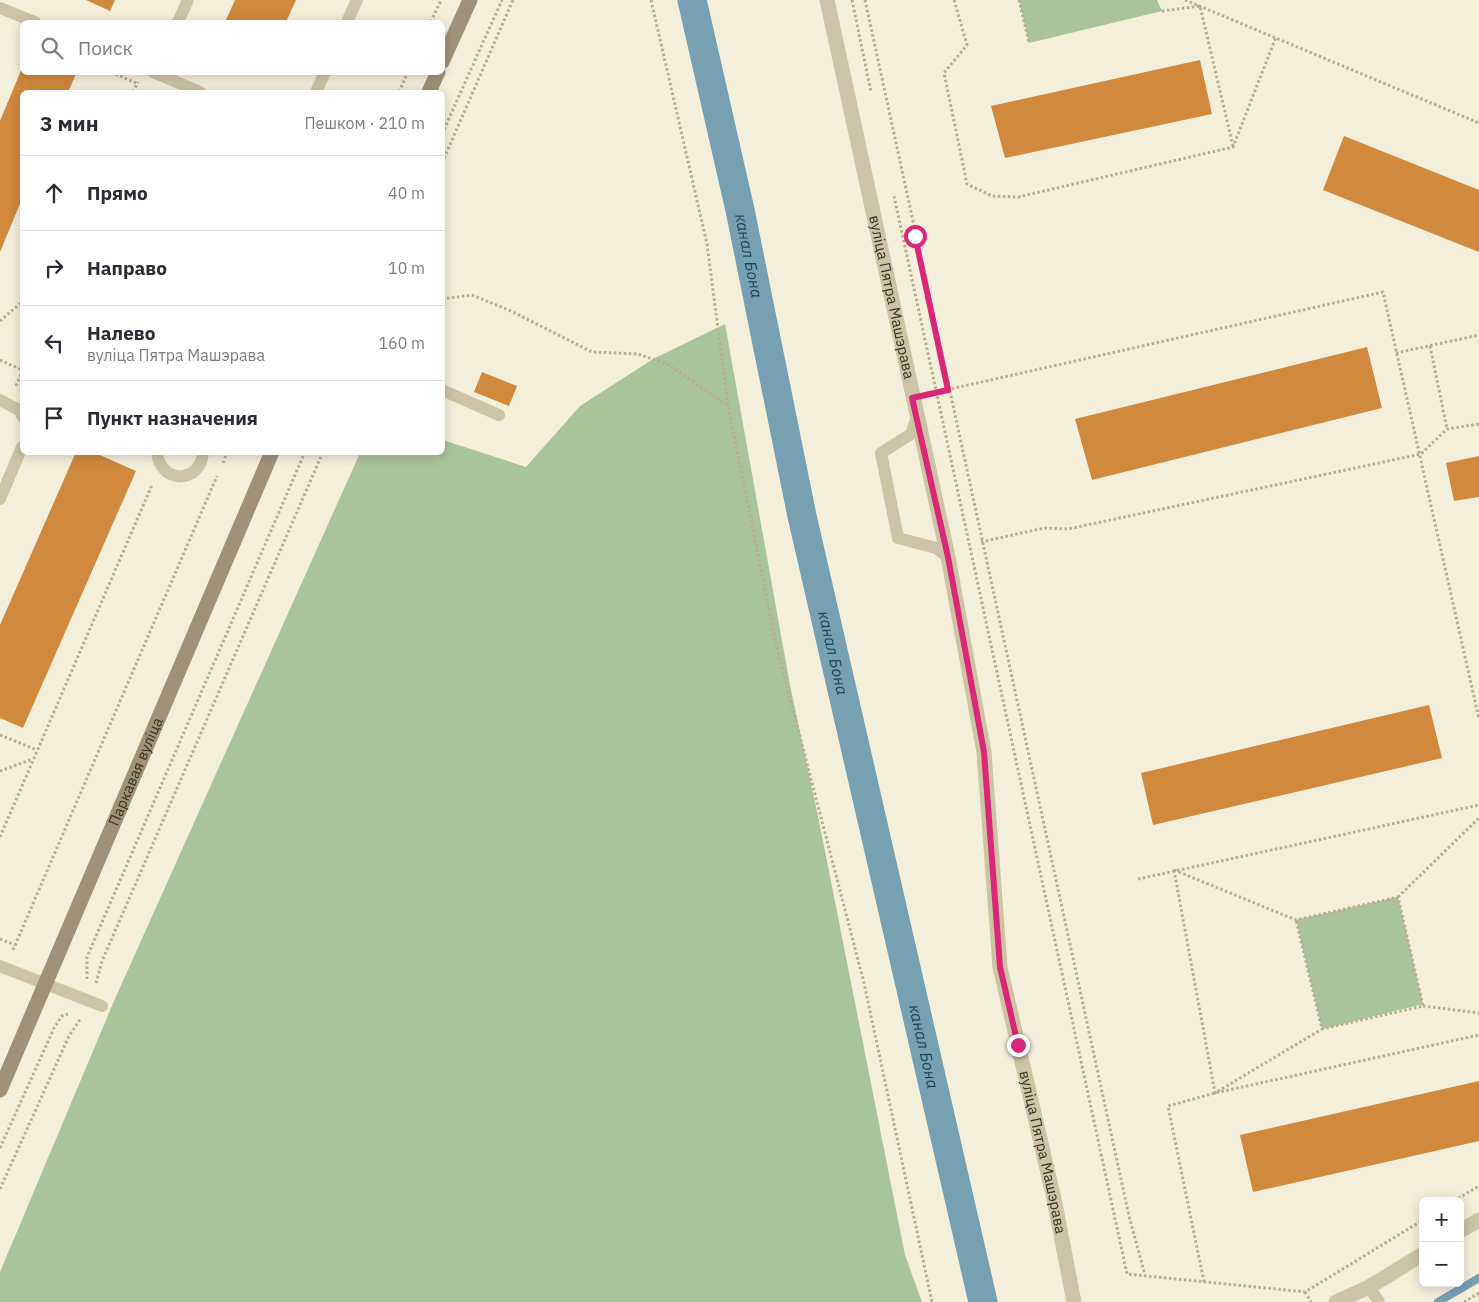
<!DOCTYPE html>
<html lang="ru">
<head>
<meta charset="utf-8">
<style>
  :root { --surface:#fff; --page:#f2f2f3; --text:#2b2b33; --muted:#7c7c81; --line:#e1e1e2 }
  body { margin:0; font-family:"IBM Plex Sans",sans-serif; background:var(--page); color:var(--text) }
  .controls { position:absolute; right:15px; bottom:15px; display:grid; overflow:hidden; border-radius:8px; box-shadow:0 2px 12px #0003 }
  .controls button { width:45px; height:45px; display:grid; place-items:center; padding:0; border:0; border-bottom:1px solid var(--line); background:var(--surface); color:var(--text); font:25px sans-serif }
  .stop { position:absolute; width:15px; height:15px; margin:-11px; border:4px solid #db2777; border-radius:50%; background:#fff }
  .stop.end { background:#db2777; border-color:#fff; box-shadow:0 1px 5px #0008 }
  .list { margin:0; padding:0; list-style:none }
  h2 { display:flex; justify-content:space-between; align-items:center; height:65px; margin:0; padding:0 20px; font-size:21px }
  h2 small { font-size:16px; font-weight:400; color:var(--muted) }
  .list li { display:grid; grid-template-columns:32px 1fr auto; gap:15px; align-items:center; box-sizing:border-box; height:75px; padding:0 20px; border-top:1px solid var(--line) }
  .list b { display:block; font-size:19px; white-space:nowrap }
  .list p { margin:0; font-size:16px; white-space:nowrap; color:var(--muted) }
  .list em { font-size:16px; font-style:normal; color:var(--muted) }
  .icon { flex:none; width:28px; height:28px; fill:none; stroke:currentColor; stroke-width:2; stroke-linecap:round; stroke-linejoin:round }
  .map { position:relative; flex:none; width:1479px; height:1302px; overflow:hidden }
  .search { position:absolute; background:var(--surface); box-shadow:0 2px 12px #0003; left:20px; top:20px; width:425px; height:55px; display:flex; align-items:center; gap:12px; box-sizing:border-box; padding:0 18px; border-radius:8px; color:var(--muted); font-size:19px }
  .panel { position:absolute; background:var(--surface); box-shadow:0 2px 12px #0003; left:20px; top:90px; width:425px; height:365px; border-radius:8px }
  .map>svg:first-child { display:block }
  .green { fill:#aac499 }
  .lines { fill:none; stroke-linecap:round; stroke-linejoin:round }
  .stream { stroke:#77a0b3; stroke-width:8 }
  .canal { stroke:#77a0b3; stroke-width:29 }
  .building { fill:#d0893d }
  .path { stroke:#b9ad90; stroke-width:3; stroke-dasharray:2.5 2.5; stroke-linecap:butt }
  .lane { stroke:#cdc3a5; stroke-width:12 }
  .street { stroke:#cdc3a5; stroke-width:15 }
  .secondary { stroke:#a19277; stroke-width:15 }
  .route { stroke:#db2777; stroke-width:6 }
  .labels { text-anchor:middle; stroke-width:4; stroke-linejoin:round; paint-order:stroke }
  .street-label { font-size:15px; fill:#383127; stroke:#fbf7e8 }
  .water-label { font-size:16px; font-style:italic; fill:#19465e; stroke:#fbf7e8 }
</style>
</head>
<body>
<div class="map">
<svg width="1479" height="1302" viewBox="0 0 1479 1302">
  <rect width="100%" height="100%" fill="#f4efdb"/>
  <!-- green -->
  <path class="green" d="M1019,0H1157L1162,11L1029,43Z
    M725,324L790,685L820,826L905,1255L922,1302H0V1272L114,1001L360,453L442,452L443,440L526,467L580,406L653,359Z
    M1398,897L1423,1004L1322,1029L1296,920Z"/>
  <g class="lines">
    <!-- stream -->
    <path class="stream" d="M1438,1302L1479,1278"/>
    <!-- canal -->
    <path class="canal" id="s1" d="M692,0L740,210L802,516L983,1302"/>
  </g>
  <!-- building -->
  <path class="building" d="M86,0H115L110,11Z
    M235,0H296L286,22H225Z
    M1200,60L1212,114L1005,158L991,106Z
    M22,68V72H77L68,92H22V199L0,252V121Z
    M1344,136L1479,190V252L1323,190Z
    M1367,347L1382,408L1092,480L1075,419Z
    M482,372L517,386L509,406L474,392Z
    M76,452H93L136,471L23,728L0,718V625Z
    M1479,456V497L1454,501L1446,463Z
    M1429,705L1442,758L1153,825L1141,773Z
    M1479,1081V1141L1253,1192L1240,1135Z"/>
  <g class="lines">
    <!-- path -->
    <path class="path" d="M651,0L707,244L728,405L776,644L864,983L932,1302
      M852,0L871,92
      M865,0L1129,1216L1145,1275
      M954,0L967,45L944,73L967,184L992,196L1018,197L1233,147L1276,37
      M1019,0L1029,43
      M1185,0L1479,123
      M1162,11L1200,6L1233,146
      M431,22L441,0
      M111,72L136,83
      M133,92L138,82
      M399,92L408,72
      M442,134L502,0
      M442,163L513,0
      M894,196L1127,1274L1305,1292L1423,1220
      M442,299L472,295L511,311L592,352L638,354L667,364L727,405
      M0,321L22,302
      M1430,346L1447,429
      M1396,353L1479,335
      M0,360L22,370
      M16,386L22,371
      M937,392L1383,292L1479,719
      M223,463L227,452
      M981,542L1044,528L1068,529L1421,454L1447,429L1479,424
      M0,735L37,750
      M0,771L33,759
      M0,837L152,485
      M1174,870L1296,920L1398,897L1423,1006L1322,1029L1296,920
      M1174,870L1215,1093L1322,1029
      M1138,879L1479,805
      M1398,897L1479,818
      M0,939L15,945
      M13,950L217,476
      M87,979V957L305,452
      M96,983L102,961L323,452
      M1423,1006L1479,1013
      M0,1148L54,1028L62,1016L68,1014
      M0,1189L69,1036L81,1018
      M1454,1201L1479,1186
      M1204,1282L1168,1106L1215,1093L1479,1035
      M1305,1292L1311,1302
      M1464,1302L1479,1293"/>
    <!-- lane -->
    <path class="lane" d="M0,8L35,22
      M178,22L188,0
      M347,22L357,0
      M153,72L200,92
      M316,92L325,72
      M442,390L499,415
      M0,400L21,411L22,416
      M917,417L911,434L881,453L898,538L936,548L948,557
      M157,452C160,485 201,484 203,452
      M0,499L22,447
      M0,966L102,1006
      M1369,1287L1379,1302"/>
    <!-- street -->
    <g class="street">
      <path id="s2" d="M827,0L948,557L984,752L1000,967L1054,1199L1074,1302"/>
      <path d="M1460,1231L1479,1220"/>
      <path d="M1336,1302L1369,1287L1423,1254"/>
    </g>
    <!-- secondary -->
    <g class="secondary">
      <path d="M442,62L470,0"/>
      <path d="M429,92L438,72"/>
      <path id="s3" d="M0,1090L272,452"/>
    </g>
  </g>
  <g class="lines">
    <!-- route -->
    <path class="route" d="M915,236L948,390L912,398L948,557L984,752L1000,967L1018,1045"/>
  </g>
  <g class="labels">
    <!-- street labels -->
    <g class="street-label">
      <text dy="5" stroke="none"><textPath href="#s2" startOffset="304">вуліца Пятра Машэрава</textPath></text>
      <text dy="5" stroke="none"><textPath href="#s3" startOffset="346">Паркавая вуліца</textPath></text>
      <text dy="5" stroke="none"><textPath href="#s2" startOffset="1174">вуліца Пятра Машэрава</textPath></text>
    </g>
    <!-- water labels -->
    <g class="water-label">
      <text dy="6" stroke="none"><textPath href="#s1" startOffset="262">канал Бона</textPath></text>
      <text dy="6" stroke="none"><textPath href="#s1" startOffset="668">канал Бона</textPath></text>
      <text dy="6" stroke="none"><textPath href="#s1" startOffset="1072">канал Бона</textPath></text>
    </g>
  </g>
</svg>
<div class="controls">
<button>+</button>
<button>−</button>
</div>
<div class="stop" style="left:915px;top:236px"></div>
<div class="stop end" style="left:1018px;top:1045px"></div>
<div class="search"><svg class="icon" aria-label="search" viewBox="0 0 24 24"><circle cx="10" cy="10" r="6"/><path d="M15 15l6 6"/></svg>Поиск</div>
<section class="panel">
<h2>3 мин<small>Пешком · 210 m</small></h2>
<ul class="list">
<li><svg class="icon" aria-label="ahead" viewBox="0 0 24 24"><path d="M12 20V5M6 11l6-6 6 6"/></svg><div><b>Прямо</b></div><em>40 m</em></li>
<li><svg class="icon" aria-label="right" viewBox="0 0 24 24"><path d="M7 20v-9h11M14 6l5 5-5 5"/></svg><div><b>Направо</b></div><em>10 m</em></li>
<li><svg class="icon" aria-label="left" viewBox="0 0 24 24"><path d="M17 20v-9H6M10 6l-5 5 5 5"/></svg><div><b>Налево</b><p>вуліца Пятра Машэрава</p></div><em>160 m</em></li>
<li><svg class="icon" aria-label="arrive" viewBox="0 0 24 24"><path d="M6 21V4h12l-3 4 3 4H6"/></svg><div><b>Пункт назначения</b></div></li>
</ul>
</section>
</div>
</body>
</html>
